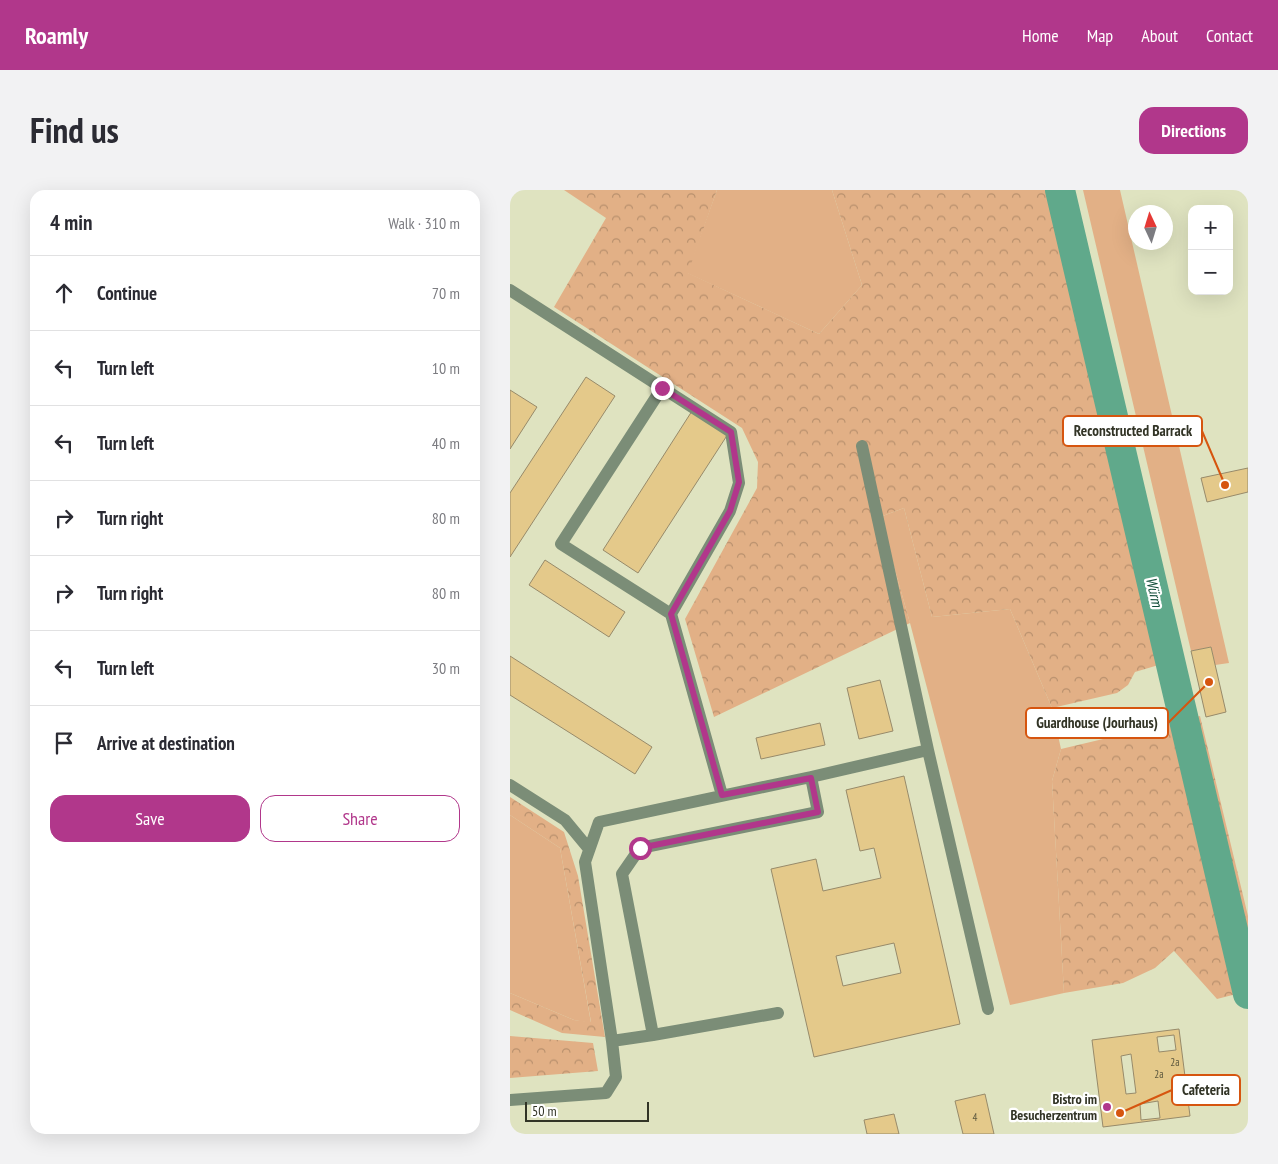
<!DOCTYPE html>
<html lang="en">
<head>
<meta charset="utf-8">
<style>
  :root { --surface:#fff; --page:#f2f2f3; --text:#2b2b33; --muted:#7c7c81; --line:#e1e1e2; --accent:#b1378b }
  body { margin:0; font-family:"PT Sans Narrow",sans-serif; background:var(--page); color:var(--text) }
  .controls { position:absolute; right:15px; top:15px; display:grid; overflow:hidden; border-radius:10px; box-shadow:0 5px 20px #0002 }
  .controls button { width:45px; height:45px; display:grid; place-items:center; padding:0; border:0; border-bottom:1px solid var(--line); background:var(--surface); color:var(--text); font:25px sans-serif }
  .compass { position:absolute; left:618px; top:15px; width:45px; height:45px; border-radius:50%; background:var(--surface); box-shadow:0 5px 20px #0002; rotate:356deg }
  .scale { position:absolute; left:15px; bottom:12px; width:124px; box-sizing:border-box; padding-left:5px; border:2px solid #323426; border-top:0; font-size:14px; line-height:18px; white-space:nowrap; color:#323426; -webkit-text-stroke:4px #fff; paint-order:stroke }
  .stop { position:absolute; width:15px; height:15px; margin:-11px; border:4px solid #b1378b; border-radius:50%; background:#fff }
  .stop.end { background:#b1378b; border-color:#fff; box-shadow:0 1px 5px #0008 }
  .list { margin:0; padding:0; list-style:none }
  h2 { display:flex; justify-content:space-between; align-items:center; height:65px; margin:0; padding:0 20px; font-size:21px }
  h2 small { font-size:16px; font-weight:400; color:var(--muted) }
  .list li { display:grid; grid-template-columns:32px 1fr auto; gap:15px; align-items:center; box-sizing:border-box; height:75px; padding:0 20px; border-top:1px solid var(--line) }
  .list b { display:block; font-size:19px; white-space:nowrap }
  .list em { font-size:16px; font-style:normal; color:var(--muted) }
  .actions { display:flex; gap:10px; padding:15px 20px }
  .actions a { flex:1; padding:11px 0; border:1px solid var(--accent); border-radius:15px; text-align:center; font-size:18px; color:var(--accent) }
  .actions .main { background:var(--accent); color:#fff }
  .icon { flex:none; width:28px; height:28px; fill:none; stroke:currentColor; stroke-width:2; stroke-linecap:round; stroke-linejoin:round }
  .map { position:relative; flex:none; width:738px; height:944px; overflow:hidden; border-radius:15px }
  header { display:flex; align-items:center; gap:30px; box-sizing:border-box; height:70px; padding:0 25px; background:var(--accent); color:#fff }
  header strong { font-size:24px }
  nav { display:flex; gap:28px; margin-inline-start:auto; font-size:18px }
  .intro { display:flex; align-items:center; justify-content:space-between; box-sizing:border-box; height:120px; padding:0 30px }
  h1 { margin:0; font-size:35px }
  .button { padding:12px 22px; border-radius:15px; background:var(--accent); color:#fff; font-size:18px; font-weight:700 }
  main { display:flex; gap:30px; padding:0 30px }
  aside { flex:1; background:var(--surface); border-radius:15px; box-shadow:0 5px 20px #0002 }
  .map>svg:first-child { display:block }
  .green { fill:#e2b086 }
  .forest { fill:url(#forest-crowns) }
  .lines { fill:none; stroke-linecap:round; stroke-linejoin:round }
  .river { stroke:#60a98b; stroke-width:30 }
  .building { fill:#e4c98a; stroke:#978a6a; fill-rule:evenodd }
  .minor { stroke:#7b8d77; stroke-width:12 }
  .route { stroke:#b1378b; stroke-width:6 }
  .poi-dot { fill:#b1378b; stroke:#fff; stroke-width:2 }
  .labels { text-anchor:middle; stroke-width:4.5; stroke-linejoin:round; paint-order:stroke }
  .number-label { font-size:11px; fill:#5e593f }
  .poi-label { font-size:14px; font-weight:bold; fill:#323426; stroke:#fff; text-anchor:end }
  .water-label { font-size:15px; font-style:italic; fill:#134e3a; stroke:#fff }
  .leader { fill:none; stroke:#d6550f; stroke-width:2 }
  .callout-dot { fill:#d6550f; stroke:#fff; stroke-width:2 }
  .callout { fill:#fff; stroke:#d6550f; stroke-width:2 }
  .callout-label { font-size:15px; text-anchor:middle; font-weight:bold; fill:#323426 }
</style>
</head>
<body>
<header>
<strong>Roamly</strong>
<nav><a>Home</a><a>Map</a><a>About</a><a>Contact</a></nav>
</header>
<div class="intro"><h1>Find us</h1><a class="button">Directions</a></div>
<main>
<aside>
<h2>4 min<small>Walk · 310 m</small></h2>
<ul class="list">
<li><svg class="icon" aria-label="ahead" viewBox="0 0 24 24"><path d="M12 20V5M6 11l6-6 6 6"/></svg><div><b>Continue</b></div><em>70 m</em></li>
<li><svg class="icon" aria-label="left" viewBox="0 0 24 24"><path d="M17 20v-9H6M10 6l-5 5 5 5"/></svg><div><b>Turn left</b></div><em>10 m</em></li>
<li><svg class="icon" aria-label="left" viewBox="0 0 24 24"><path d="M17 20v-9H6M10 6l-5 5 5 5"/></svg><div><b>Turn left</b></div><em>40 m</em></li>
<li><svg class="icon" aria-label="right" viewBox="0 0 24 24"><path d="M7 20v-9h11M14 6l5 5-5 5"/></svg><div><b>Turn right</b></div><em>80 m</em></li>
<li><svg class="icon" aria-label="right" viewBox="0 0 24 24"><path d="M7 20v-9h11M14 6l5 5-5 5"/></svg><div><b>Turn right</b></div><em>80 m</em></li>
<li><svg class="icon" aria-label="left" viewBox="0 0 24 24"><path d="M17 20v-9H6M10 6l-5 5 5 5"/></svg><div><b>Turn left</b></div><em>30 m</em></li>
<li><svg class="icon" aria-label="arrive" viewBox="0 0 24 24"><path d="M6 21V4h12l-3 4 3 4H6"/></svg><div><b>Arrive at destination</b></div></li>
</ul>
<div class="actions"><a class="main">Save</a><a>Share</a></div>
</aside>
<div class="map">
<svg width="738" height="944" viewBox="0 0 738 944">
  <defs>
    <pattern id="forest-crowns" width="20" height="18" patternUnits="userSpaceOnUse" patternTransform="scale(1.25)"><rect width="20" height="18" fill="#e2b086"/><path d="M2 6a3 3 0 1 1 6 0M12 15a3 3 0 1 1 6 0" fill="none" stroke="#b8906d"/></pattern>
  </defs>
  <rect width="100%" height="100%" fill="#dfe3c0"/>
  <!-- green -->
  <path class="green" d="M207,0H322L352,95L309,144L177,83Z
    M573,0H610L719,473L705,475L701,457L681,461Z
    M394,318L422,427L500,419L542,518L551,559L542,591L554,803L500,815L400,433L370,327Z
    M0,625L50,658L81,833L64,830L0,803Z"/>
  <!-- forest -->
  <path class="forest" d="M54,0H207L178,83L309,144L352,95L322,0H564L672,468L625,482L618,495L607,503L542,518L500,419L422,427L394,318L370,327L400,433L204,527L175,429L247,298L248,272L232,238L44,117L96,28Z
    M690,526L738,726V801L707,809L664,761L645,778L613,793L554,803L542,591L551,559Z
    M0,607L54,642L68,686L95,847L52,843L0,820V803L64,830L81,832L50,658L0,625Z
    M0,846L83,853L88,881L0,888Z"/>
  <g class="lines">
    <!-- river -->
    <path class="river" d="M550,0L738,804"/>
  </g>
  <!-- building -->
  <path class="building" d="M76,187L105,206L0,367V303Z
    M0,200L27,217L0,259Z
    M182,221L218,244L128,383L93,360Z
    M738,278V302L697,312L691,288Z
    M35,370L115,422L99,447L19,395Z
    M701,457L716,522L696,527L681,461Z
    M0,466L142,557L125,584L0,505Z
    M370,490L383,541L349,549L337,498Z
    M310,533L315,555L251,569L246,548Z
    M394,586L450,834L304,867L261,679L306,669L313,701L371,688L364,658L350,661L336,600ZM384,753L391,783L333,796L326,766Z
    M669,839L680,926L593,937L582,850ZM664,845L666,860L649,862L647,847ZM621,864L626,903L616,904L611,866ZM648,911L650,928L631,930L630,914Z
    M475,904L484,944H453L445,911Z
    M384,924L389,944H357L354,930Z"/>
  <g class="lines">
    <!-- minor -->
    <path class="minor" d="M0,100L221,242L229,293L220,321L161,424
      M152,198L51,354L161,424L212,605
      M352,256L418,560L478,819
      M0,595L55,630L79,659
      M143,845L268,823
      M102,851L75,672L89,632L301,587
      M0,910L96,903L106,887L102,851L143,845L112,684L130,658L308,622L301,587L418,560"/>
  </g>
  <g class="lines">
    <!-- route -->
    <path class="route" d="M130,658L308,622L301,588L212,605L161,424L220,321L229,292L221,242L152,198"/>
  </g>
  <!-- markers -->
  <circle class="poi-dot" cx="597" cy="917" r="5"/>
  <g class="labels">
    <!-- number labels -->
    <g class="number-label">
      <text x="665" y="876">2a</text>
      <text x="649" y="888">2a</text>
      <text x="465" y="931">4</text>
    </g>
    <!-- poi labels -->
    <g class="poi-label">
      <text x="587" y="914">Bistro im<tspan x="587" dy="16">Besucherzentrum</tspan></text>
    </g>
    <!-- water labels -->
    <g class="water-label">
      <text transform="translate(644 402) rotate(77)" y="5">Würm</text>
    </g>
  </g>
  <!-- callouts -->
  <path class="leader" d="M715 295L692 241M699 492L658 533M610 923L662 900"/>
  <g class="callout-dot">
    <circle cx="715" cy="295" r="5"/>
    <circle cx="699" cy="492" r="5"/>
    <circle cx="610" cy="923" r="5"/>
  </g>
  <g class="callout">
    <rect x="553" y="226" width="139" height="30" rx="5"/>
    <rect x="516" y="518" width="142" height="30" rx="5"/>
    <rect x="662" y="885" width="68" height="30" rx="5"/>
  </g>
  <g class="callout-label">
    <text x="623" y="246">Reconstructed Barrack</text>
    <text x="587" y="538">Guardhouse (Jourhaus)</text>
    <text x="696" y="905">Cafeteria</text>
  </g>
</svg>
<div class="controls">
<button>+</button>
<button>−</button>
</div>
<svg class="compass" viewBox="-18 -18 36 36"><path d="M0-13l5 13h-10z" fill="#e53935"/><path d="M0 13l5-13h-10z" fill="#7c7c81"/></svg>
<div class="scale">50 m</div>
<div class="stop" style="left:130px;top:658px"></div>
<div class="stop end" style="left:152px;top:198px"></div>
</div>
</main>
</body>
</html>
